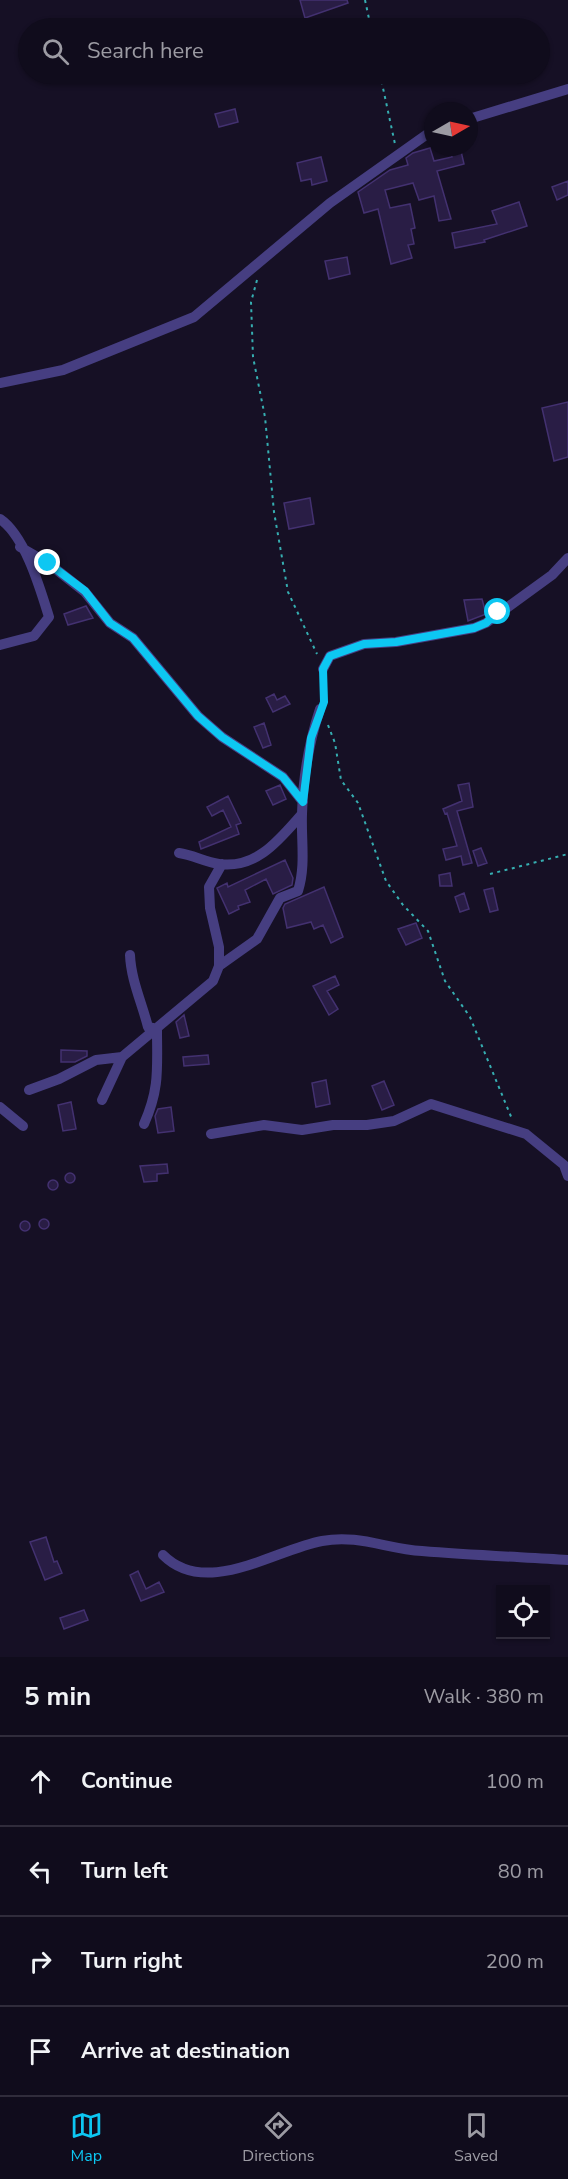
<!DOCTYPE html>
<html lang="en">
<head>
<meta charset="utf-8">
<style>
  :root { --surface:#100c1c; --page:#191525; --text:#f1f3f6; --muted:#9c9ba3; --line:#302c3b; --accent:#0dc7f2 }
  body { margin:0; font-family:"Nunito Sans",sans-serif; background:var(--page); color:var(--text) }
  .controls { position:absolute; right:18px; bottom:18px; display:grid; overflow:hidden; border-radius:0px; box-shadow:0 2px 4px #0004 }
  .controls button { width:54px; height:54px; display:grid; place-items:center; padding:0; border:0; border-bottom:2px solid var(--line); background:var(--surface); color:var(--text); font:30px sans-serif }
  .compass { position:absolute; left:424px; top:102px; width:54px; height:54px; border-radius:50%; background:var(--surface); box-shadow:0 2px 4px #0004; rotate:81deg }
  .stop { position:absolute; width:18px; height:18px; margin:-14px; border:4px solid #0dc7f2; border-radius:50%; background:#fff }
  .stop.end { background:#0dc7f2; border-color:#fff; box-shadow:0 2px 6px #0008 }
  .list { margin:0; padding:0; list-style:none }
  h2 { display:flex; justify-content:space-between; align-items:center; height:78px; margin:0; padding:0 24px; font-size:26px }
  h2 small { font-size:20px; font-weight:400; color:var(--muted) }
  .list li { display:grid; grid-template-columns:39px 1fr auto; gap:18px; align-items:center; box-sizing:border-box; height:90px; padding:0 24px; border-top:2px solid var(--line) }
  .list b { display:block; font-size:22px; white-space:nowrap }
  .list em { font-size:20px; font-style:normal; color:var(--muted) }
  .icon { flex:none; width:33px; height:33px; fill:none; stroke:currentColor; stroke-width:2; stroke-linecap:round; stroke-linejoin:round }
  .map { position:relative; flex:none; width:568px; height:1657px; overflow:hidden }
  .search { position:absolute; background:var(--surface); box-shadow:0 2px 4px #0004; left:18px; right:18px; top:18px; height:66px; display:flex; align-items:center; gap:15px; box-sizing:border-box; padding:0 21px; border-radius:33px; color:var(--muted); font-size:22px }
  .sheet { height:438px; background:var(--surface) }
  nav { display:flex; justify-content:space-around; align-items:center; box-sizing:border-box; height:84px; border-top:2px solid var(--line); background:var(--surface); font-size:16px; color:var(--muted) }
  nav a { display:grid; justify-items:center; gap:3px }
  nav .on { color:var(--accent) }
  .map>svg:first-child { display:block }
  .building { fill:#291d45; stroke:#433170; stroke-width:1.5 }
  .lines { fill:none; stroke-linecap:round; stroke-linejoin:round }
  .path { stroke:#36aeb1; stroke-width:2; stroke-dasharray:3 4.5; stroke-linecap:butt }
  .street { stroke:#463e81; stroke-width:10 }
  .route { stroke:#0dc7f2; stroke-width:8 }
</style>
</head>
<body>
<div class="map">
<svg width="568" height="1657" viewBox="0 0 568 1657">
  <rect width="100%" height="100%" fill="#161025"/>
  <!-- building -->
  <path class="building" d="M300,0H347L348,3L305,18Z
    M235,109L238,122L219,127L215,114Z
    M450,147H460L464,164L437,171L451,219L439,221L434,196L419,200L413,183L385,190L390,208L410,204L415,228L411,229L414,244L408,245L412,258L391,264L378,209L364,213L358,192L390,170L408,165L406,158L413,153L430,148L434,161L452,157Z
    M321,157L327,181L312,185L311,179L301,181L297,163Z
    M568,181V195L557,200L552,187Z
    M519,202L527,226L484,240L485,242L455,248L452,233L497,224L492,211Z
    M347,257L350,274L329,279L325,261Z
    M568,402V457L554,461L542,408Z
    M310,498L314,524L289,529L284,503Z
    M482,599L486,614L468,621L464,600Z
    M86,606L93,618L68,625L64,614Z
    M274,694L277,700L285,696L290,704L273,712L266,698Z
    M264,723L271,745L263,748L254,727Z
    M469,783L473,807L457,811L472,863L463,865L461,856L446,860L443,849L457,846L447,813L445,814L443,809L462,801L458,785Z
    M280,785L286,799L273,805L266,791Z
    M228,796L241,823L236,825L239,834L201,849L199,842L231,827L223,810L212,816L207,807Z
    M481,848L487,863L478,866L473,851Z
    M285,860L293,878L292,885L273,894L266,879L245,890L250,902L238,906L239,909L229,914L217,888L227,883L228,887Z
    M450,873L452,886H440L439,875Z
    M324,887L343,937L331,943L323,925L314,929L311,922L287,928L283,908L285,904Z
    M493,888L498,910L490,912L484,890Z
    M464,893L469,909L460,912L455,897Z
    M416,923L422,938L406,945L398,929Z
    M335,976L339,985L327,991L338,1009L329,1015L313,986Z
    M184,1015L189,1036L180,1038L176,1022Z
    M61,1050L87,1051V1056L75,1062H61Z
    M208,1055L209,1064L184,1066L183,1057Z
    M326,1080L330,1104L316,1107L312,1083Z
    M384,1081L394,1105L382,1110L372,1086Z
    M71,1102L76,1129L63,1131L58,1105Z
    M171,1107L174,1131L158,1133L155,1116L158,1109Z
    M167,1164L168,1173L157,1174V1181L144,1182L140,1166Z
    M65 1178a5 5 0 1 1 10 0a5 5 0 1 1-10 0Z
    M48 1185a5 5 0 1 1 10 0a5 5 0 1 1-10 0Z
    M39 1224a5 5 0 1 1 10 0a5 5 0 1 1-10 0Z
    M20 1226a5 5 0 1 1 10 0a5 5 0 1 1-10 0Z
    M46,1537L54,1562L57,1561L62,1573L45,1580L30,1542Z
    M138,1571L146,1589L159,1582L164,1592L141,1601L130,1575Z
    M84,1610L88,1620L64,1629L60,1618Z"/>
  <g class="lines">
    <!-- path -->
    <path class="path" d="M365,0L371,28
      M380,74L395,144
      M257,280L251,302L253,357L265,417L274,512L288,592L317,654
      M323,680L324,698
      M328,725L335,743L341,780L358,803L386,881L403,905L428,931L445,981L470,1017L512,1119
      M490,874L568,854"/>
    <!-- street -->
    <path class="street" d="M469,119L568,89
      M0,383L63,370L194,317L330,203L433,130
      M0,519C25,536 40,588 49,617L34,636L0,645
      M20,547L48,563L85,592L110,623L133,638L198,716L222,737L283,777L303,802
      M323,669L330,656L364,644L396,642L474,628L486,623L552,575L568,558
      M179,853C193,855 205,862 219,864C257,869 279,840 302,814
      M130,955C131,980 142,1003 148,1027L157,1029C157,1068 160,1088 144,1124
      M219,966V947L210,908L209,887L222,864
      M29,1090L59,1079L96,1060L122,1057
      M102,1100L122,1057L213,981L219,966L257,939L280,898L298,891C306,865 301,841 302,814C303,778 309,742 320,709
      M0,1107L23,1126
      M211,1134L264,1125L302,1130L333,1125H367L394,1121L431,1104L526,1134L564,1165L568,1176
      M163,1555C206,1598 274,1550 322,1541C358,1534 387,1549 422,1551C471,1555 519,1557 568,1560"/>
  </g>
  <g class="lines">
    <!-- route -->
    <path class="route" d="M48,563L85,591L110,623L133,638L198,716L222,737L283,777L303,802L311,738L324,702L323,669L330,656L364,644L396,642L474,628L486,623L498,612"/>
  </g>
</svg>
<div class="controls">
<button><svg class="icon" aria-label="locate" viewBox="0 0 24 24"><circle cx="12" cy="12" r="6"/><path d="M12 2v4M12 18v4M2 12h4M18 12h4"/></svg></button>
</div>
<svg class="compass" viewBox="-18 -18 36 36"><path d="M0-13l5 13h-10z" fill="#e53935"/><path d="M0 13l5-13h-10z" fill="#9c9ba3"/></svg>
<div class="stop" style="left:498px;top:612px"></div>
<div class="stop end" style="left:48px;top:563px"></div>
<div class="search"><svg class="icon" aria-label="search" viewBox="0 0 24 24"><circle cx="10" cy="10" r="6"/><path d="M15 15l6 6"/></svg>Search here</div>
</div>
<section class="sheet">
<h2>5 min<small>Walk · 380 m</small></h2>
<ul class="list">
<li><svg class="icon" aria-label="ahead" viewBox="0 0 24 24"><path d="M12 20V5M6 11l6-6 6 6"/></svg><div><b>Continue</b></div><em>100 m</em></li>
<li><svg class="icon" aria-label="left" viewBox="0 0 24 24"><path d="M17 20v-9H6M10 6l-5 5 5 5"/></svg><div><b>Turn left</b></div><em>80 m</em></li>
<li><svg class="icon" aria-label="right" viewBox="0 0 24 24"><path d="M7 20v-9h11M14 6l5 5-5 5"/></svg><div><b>Turn right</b></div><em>200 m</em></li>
<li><svg class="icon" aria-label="arrive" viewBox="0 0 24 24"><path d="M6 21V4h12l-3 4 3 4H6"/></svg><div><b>Arrive at destination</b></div></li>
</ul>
</section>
<nav>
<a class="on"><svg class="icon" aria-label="map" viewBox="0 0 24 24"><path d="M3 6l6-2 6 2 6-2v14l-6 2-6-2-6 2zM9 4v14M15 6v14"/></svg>Map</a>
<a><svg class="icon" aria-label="directions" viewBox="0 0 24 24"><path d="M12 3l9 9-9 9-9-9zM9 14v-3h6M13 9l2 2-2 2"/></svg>Directions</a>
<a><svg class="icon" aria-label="saved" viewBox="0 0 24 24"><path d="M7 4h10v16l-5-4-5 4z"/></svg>Saved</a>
</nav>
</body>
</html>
